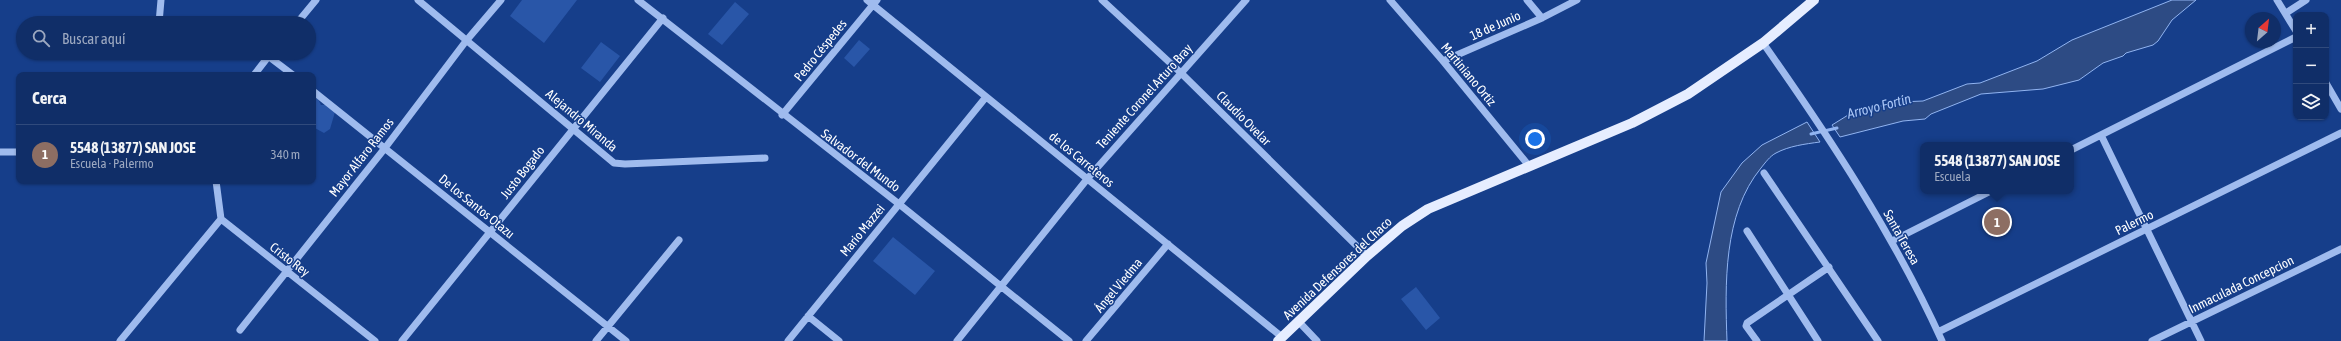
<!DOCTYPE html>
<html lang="es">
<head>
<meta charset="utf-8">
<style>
  :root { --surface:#102e68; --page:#19366e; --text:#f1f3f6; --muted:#9ca8c0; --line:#304a7c; --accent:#d6ab8b }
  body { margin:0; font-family:"Asap Condensed",sans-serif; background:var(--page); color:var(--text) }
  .controls { position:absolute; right:12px; top:12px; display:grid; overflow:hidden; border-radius:8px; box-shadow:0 1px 3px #0004 }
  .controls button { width:36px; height:36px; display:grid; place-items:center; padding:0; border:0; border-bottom:1px solid var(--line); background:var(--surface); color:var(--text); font:20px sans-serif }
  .compass { position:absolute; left:2245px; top:12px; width:36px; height:36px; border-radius:50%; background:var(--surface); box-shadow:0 1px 3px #0004; rotate:28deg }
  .you { position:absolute; left:1535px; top:139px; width:14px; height:14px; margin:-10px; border:3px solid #fff; border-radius:50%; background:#1a73e8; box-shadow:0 0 0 6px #1a73e833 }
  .badge { display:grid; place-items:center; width:26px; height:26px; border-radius:50%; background:var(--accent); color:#fff; font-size:13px; font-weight:700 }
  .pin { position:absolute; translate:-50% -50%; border:2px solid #fff; box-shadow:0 1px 4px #0006 }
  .popup { position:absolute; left:1920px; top:142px; width:154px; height:52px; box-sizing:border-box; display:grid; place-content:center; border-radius:8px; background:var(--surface); filter:drop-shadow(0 1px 3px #0005); font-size:13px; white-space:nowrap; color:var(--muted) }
  .popup b { font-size:15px; color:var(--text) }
  .popup::after { content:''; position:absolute; left:50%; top:100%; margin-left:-8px; border:8px solid transparent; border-top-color:var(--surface) }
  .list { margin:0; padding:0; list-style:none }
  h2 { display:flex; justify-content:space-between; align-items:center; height:52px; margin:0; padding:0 16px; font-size:17px }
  h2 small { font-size:13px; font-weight:400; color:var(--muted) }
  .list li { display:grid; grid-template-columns:26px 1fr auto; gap:12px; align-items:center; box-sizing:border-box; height:60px; padding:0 16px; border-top:1px solid var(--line) }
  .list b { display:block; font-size:15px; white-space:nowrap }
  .list p { margin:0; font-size:13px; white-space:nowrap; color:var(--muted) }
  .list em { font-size:13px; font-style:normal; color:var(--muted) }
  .icon { flex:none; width:22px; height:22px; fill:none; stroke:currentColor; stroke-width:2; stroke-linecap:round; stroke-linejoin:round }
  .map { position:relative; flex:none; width:2341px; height:341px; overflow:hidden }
  .search { position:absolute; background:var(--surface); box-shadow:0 1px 3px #0004; left:16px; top:16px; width:300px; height:44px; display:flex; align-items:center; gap:10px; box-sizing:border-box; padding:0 14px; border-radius:22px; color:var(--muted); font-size:15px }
  .panel { position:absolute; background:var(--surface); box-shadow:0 1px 3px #0004; left:16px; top:72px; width:300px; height:112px; border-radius:8px }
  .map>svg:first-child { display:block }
  .green { fill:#2956a8 }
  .water { fill:#2d4b84; stroke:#91b4f1 }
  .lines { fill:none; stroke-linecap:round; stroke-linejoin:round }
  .stream { stroke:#91b4f1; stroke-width:3 }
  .minor { stroke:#9fbbee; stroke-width:7 }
  .major { stroke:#e6edff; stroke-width:10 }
  .labels { text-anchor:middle; stroke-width:3; stroke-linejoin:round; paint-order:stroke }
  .street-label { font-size:13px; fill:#fff; stroke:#163e8a }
  .water-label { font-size:14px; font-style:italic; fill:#aac6f6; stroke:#163e8a }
</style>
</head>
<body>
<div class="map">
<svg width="2341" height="341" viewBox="0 0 2341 341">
  <rect width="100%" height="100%" fill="#163e8a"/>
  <!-- green -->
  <path class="green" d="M522,0H577L544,43L510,16Z
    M735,2L749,14L722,45L708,34Z
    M859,40L870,49L854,67L844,58Z
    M601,42L620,56L600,82L581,68Z
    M317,97L321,105H331L335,112L330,129L324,133L313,127V98Z
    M893,237L935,271L915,295L873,261Z
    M1416,287L1440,318L1426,330L1401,299Z"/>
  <!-- water -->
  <path class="water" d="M2172,0H2196L2172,20L2158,41L2153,45L2126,53L2123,56L2103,63L2079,80L2043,89L1981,94L1931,114L1925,119L1903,121L1840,137L1832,125L1853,112L1900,102L1923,101L1967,84L1980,83L2037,61L2072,40Z
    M1807,122L1820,142C1805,144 1789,146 1776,153C1770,156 1765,163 1761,168C1723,214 1725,285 1727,341H1704L1707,283L1706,263L1721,192L1742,163L1762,145Z"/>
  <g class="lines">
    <!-- stream -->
    <path class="stream" d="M1811,134L1837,128"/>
    <!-- minor -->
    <path class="minor" d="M418,0L614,163L625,164L765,158
      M638,0L899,204L1069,341
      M867,0L1282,337
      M1102,0L1181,73L1367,256
      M1390,0L1443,61L1529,166
      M1527,0L1542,18
      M2277,0L2296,31
      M2286,13L2306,0
      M159,23L161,0
      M297,23L316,0
      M1763,43C1830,138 1894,235 1942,341
      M264,53L293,75
      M1443,61L1542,18L1577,0
      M254,75L271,53
      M2326,83L2341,109
      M313,91L626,341
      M782,115L877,0
      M2101,135L2201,341
      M2071,150L2296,37
      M0,152H19
      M1764,173L1878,341
      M216,181L221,219L375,341
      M1747,231L1818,341
      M1892,241L1991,191
      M808,316L839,341
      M1299,322L1317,341
      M240,330L385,148L466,41L501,0
      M1938,332L2341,133
      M120,341L221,219
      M402,341L663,18
      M596,341L679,240
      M788,341L986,97
      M957,341L1088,178L1246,0
      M1086,341L1168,244
      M1757,341L1746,326L1747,323L1829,267
      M2152,341L2341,249"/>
    <!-- major -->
    <path class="major" d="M1278,341L1367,256L1402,226L1428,209L1632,123L1688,94L1763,43L1814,0"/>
  </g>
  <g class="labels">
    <!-- street labels -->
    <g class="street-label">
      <text transform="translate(1495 25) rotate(-24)" y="5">18 de Junio</text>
      <text transform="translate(820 50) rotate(-51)" y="5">Pedro Céspedes</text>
      <text transform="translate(1469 74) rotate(50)" y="5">Martiniano Ortiz</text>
      <text transform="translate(1144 96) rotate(-48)" y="5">Teniente Coronel Arturo Bray</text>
      <text transform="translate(1244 118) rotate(45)" y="5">Claudio Ovelar</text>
      <text transform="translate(582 120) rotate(40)" y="5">Alejandro Miranda</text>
      <text transform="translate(361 157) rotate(-52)" y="5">Mayor Alfaro Ramos</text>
      <text transform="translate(1082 159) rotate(39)" y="5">de los Carreteros</text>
      <text transform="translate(861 160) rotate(37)" y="5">Salvador del Mundo</text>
      <text transform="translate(522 172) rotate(-52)" y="5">Justo Bogado</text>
      <text transform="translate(477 206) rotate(39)" y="5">De los Santos Otazu</text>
      <text transform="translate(2134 222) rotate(-26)" y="5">Palermo</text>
      <text transform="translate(862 230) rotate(-51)" y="5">Mario Mazzei</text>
      <text transform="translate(1902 237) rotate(61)" y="5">Santa Teresa</text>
      <text transform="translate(290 259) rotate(38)" y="5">Cristo Rey</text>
      <text transform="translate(1337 268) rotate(-43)" y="5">Avenida Defensores del Chaco</text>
      <text transform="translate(2241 284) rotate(-26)" y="5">Inmaculada Concepcion</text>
      <text transform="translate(1118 285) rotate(-50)" y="5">Ángel Viedma</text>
    </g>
    <!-- water labels -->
    <g class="water-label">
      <text transform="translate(1879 106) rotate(-14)" y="5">Arroyo Fortín</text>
    </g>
  </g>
</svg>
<div class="controls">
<button>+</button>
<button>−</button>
<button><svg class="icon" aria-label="layers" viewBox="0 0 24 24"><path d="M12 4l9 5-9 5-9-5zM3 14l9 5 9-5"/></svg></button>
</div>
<svg class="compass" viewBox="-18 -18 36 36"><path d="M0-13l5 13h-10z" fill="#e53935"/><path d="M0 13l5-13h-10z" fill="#9ca8c0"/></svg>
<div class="you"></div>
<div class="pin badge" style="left:1997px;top:222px;background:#8d6e63">1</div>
<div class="popup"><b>5548 (13877) SAN JOSE</b>Escuela</div>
<div class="search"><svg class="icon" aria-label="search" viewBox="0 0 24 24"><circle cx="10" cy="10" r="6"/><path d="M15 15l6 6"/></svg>Buscar aquí</div>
<section class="panel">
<h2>Cerca<small></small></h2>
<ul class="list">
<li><span class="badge" style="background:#8d6e63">1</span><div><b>5548 (13877) SAN JOSE</b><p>Escuela · Palermo</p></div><em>340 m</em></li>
</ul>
</section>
</div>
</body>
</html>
